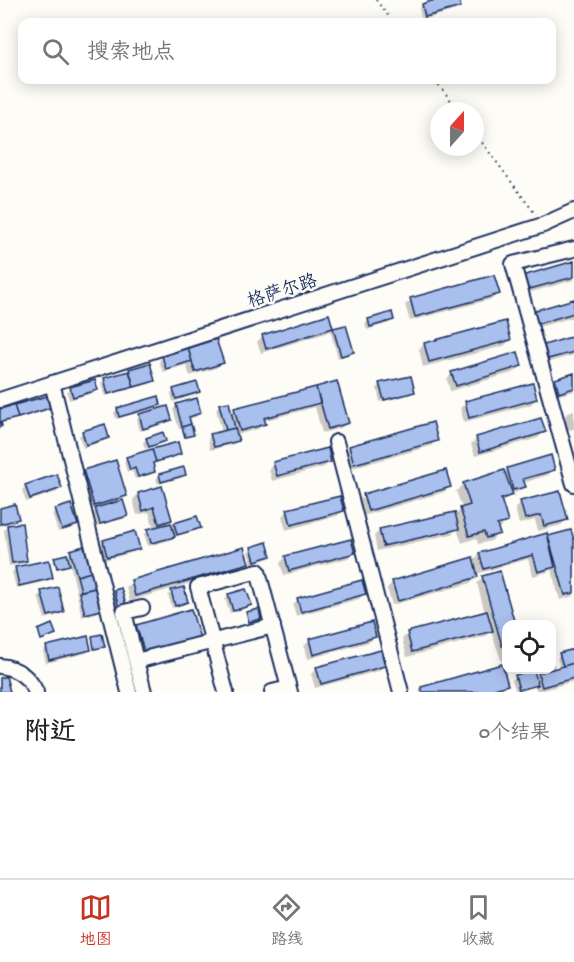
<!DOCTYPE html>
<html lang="zh">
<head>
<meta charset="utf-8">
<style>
  :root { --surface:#fff; --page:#f2f2f2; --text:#222; --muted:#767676; --line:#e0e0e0; --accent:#c8321e }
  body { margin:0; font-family:"Gochi Hand","LXGW WenKai TC",sans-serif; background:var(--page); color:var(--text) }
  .controls { position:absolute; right:18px; bottom:18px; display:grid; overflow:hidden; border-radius:12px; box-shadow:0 3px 15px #0003 }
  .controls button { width:54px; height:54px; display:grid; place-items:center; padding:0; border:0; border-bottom:2px solid var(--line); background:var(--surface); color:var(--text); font:30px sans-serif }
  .compass { position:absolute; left:430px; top:102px; width:54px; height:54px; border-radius:50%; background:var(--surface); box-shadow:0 3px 15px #0003; rotate:21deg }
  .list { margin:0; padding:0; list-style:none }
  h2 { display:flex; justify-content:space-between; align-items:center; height:78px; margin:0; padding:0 24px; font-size:26px }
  h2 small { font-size:20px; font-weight:400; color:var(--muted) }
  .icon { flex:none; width:33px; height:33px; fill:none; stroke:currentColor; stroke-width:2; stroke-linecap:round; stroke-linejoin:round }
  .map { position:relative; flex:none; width:574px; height:692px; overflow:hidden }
  .search { position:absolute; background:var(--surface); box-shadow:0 3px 15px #0003; left:18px; right:18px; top:18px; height:66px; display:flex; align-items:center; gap:15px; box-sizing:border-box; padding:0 21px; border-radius:12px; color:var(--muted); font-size:22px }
  .sheet { height:186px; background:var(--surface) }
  nav { display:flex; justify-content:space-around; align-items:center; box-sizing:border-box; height:84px; border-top:2px solid var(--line); background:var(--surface); font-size:16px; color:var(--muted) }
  nav a { display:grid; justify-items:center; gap:3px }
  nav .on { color:var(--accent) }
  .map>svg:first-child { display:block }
  .shadow { fill:#0003 }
  .building { fill:#a9bfed; stroke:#1b2f5e; stroke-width:1.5 }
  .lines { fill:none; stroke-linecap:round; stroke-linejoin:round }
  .minor-casing { stroke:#1b2f5e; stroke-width:18 }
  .path { stroke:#1b2f5e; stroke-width:2; stroke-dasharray:1.5 4.5; stroke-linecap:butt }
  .minor { stroke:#fdfcf7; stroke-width:14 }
  .labels { text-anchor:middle; stroke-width:5; stroke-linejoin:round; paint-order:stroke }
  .street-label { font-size:18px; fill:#1b2f5e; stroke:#fdfcf7 }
</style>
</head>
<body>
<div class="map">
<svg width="574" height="692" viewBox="0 0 574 692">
  <rect width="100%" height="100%" fill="#fdfcf7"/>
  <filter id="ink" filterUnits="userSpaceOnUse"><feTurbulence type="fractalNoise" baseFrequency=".0167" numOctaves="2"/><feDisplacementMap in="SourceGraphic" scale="12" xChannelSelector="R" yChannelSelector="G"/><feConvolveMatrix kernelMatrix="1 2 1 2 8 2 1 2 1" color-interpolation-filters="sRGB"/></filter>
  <g filter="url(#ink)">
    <!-- shadow -->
    <path class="shadow" d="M440,0H458L460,6L456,10L422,20L419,9L422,5Z
      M574,262V280L521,295L517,282Z
      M498,294L492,299L410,321L405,305L411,300Z
      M574,301V317L531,329L528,318L534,312Z
      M328,316L333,330L345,326L352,352L349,355L338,358L330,330L326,333L261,353L257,342L263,336Z
      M393,319L389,323L367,330L365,324L369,320Z
      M574,338V355L542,364L539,352L544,346Z
      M510,340L504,346L423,367L419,349L424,344Z
      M163,357L222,363L216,368L190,376L186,365L163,372L159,361Z
      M149,365L153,381L150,384L105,396L101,383L105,379Z
      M521,366L515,372L450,391L447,379L452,373Z
      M574,375V391L553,397L550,385L556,380Z
      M336,383L347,423L341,428L322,433L315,407L263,421L264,424L258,429L236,435L237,441L234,444L210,450L208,439L211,435L222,432L216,409L220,405L230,414L235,410Z
      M380,384L413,392L410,395L380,402L377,388Z
      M71,389L96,390L93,393L69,400L67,392Z
      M174,390L199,392L195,395L173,402L171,394Z
      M536,399L530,405L464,422L460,408L466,403Z
      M159,404L156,408L116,419L114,413L117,409Z
      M177,406L199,413L196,417L188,419L191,436L184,438L182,429H179L173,409Z
      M49,408L45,411L0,424V426V411Z
      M574,410V429L567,430L564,417L569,412Z
      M140,416L170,420L167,423L140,431L137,419Z
      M104,426L108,437L104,441L83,448L79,436L82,433Z
      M544,432L538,438L475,456L471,444L477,438Z
      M162,434L164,440L160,444L145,449L143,443L146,439Z
      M436,440L431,446L349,469L344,453L349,447Z
      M180,454L176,457L152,464L154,471L150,475L135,479L132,471L127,472L124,462L127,458Z
      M330,462L324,467L272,481L269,469L274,463Z
      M508,469L553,470L548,475L523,483L524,486L518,492L511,494L501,503L507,522L497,530L498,533L491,541L478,544L476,538L462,543L457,529L452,534L377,551L374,536L380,530L455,516L462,508L456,491L464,484L504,473Z
      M84,471L125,495L118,503L126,516L123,519L97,526L93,513L98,508L88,510L78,477Z
      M184,474L181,478L158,484L156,479L160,475Z
      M26,486L60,488L57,492L26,502L22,490Z
      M450,487L444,492L363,516L359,501L364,495Z
      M138,494L170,520L164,526L171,527L174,524L199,528L196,531L173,536L170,540L148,546L144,534L154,529L149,512L137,515L133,500Z
      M521,503L566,520L561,525L538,531L535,520L519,524L515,508Z
      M0,509L17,518L14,522L0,526Z
      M56,511L76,524L73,528L58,532L52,514Z
      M288,511H343L337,516L286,530L282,516Z
      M7,526L26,561L22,564L9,566L4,530Z
      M570,531L574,544V596L560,600L551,569L547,572L533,576L528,559L476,574L477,577L471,583L392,605L387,588L393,582L472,561L480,554Z
      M103,541L138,548L134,552L104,560L100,545Z
      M83,548L99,610L96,613L82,617L70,563L67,566L56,568L54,560L68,555L71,551Z
      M252,548L269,556L266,559L252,563L248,552Z
      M353,553L348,558L284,575L280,563L286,557Z
      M247,562L241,568L130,601L126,587L132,582Z
      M16,568L51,578L48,581L16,588L12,572Z
      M499,573L513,624H506L507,670L502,671L506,684L501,690L494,692H419L422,689L503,665L491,631L486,636L407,657L402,639L408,634L485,613L477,583L483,577Z
      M120,590L123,606L117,608L113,593Z
      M172,592L186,602L183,605L172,608L168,595Z
      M42,593L63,611L59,615L45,619L38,596Z
      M365,593L359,599L296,616L293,605L298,599Z
      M229,596L250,605L247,608L230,613L225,599Z
      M190,611L139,658L132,632L137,626Z
      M371,624L375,637L369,642L308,659L304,646L309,641Z
      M87,638L90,650L86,653L46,663L43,651L46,648Z
      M574,650V681L537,692L535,686L516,692L512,680L516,676L535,678L539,674L537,670H552V657L555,670L560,668L557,658L560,654Z
      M384,666L378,671L315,688L311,674L317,669Z"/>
    <!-- building -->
    <path class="building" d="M435,0H459L461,7L425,17L422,4Z
      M574,261V277L526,290L522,276Z
      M494,275L500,294L415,317L410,298Z
      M574,299V313L537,324L533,311Z
      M392,312L394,320L370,327L368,319Z
      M329,314L333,328L266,349L262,335Z
      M506,321L511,340L429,362L424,343Z
      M346,325L354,352L341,356L333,328Z
      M574,336V352L548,359L544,345Z
      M216,339L224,363L195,372L188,348Z
      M188,348L192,361L166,369L162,356Z
      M518,352L522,366L456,386L451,372Z
      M150,363L155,381L134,387L129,369Z
      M129,371L134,387L108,394L104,378Z
      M574,373V388L559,393L555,379Z
      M411,376L415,392L384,400L379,383Z
      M95,380L98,390L73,397L70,387Z
      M337,381L349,423L328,429L316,387Z
      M197,382L200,392L176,399L173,389Z
      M533,383L537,399L469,418L465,401Z
      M316,387L320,403L264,418L266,424L240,431L234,408Z
      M47,396L50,408L18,418L14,405Z
      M159,396L161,405L119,417L117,408Z
      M197,398L201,413L189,417L191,424L182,427L176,404Z
      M229,402L235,428L226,430L219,404Z
      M14,405L18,418L1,422L2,426L0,427V409Z
      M168,406L172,420L143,429L139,414Z
      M541,418L546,432L480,452L476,437Z
      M433,422L438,441L354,464L349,446Z
      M105,424L109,438L86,445L82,431Z
      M191,424L194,435L185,437L182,427Z
      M235,428L239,441L214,447L210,434Z
      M163,432L166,441L149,447L146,438Z
      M178,442L181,454L156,462L152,449Z
      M328,448L331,462L277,476L273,462Z
      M152,449L156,462L153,463L155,472L138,477L135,468L130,470L126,457Z
      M551,455L555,470L523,479L526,487L513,490L507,468Z
      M116,460L127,496L94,506L83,470Z
      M184,467L186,475L161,482L159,474Z
      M446,470L451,487L368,511L363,494Z
      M504,470L513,495L501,499L508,522L497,525L500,534L486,538L484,532L469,536L460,508L470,505L463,483Z
      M57,474L62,488L30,499L25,485Z
      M162,486L172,520L159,524L154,507L143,511L138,493Z
      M560,491L568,520L544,526L541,515L525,519L520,501Z
      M340,496L344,511L291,525L287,509Z
      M123,500L128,516L100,524L95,508Z
      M15,504L19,519L0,524V508Z
      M71,504L78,525L62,530L55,509Z
      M455,512L459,529L383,546L379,529Z
      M197,516L201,528L177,535L174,523Z
      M22,523L27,561L12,563L7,525Z
      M171,523L175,537L151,543L147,529Z
      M571,530L574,539V593L565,595L548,536Z
      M135,531L140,549L107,557L103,540Z
      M547,533L555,567L538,572L533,555L484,569L479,553Z
      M351,539L355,553L289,571L285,556Z
      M267,542L271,556L255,561L251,547Z
      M84,546L91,572L77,576L70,550Z
      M244,547L249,563L135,596L131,580Z
      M67,554L70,565L57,568L54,557Z
      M473,557L478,577L398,601L392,581Z
      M49,560L53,578L19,586L15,567Z
      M500,571L515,624H506V644L502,646L482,576Z
      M91,572L95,588L81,591L77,576Z
      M362,580L366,594L301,612L297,598Z
      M58,587L64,612L48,616L41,591Z
      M184,587L188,602L175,606L171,590Z
      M95,588L101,610L85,614L79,592Z
      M121,588L126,605L119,608L114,590Z
      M246,589L252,605L233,611L228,594Z
      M191,609L200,638L145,654L136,625Z
      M259,609L261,619L249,622L246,612Z
      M487,611L493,631L412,652L407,632Z
      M372,622L376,637L313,655L309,639Z
      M52,624L56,634L41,640L38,630Z
      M102,634L105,647L94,649L92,636Z
      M88,636L91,650L49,660L46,646Z
      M574,649V663L563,666L559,653Z
      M381,650L385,666L321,684L316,667Z
      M574,663V678L542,687L538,673Z
      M502,664L508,685L484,692H422L421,687Z
      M534,670L538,685L519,690L515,675Z
      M6,676L10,692H0V678Z"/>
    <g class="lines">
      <!-- minor casing -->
      <g class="minor-casing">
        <path id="minor" d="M574,249L513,264L574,484
          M52,383L129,692
          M0,400L543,225L574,211
          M336,442L401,692
          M142,608L124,612L136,661L273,626
          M136,661L144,692
          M0,666C17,668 29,677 36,692
          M226,692L198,587L258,571L290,692
          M272,692L289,688"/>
      </g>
      <!-- path -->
      <path class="path" d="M376,0L393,22
        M435,80L459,111
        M475,133L536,215"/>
      <!-- minor -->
      <use href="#minor" class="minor"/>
    </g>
  </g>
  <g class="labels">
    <!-- street labels -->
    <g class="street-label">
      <text transform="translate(282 290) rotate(-18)" y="6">格萨尔路</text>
    </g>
  </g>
</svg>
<div class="controls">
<button><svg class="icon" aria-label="locate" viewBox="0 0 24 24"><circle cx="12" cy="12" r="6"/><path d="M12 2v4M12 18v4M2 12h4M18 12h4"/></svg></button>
</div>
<svg class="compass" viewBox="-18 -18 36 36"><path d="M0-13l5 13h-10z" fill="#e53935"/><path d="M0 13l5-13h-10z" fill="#767676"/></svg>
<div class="search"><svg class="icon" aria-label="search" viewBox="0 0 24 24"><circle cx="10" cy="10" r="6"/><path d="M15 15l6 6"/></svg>搜索地点</div>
</div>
<section class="sheet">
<h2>附近<small>0个结果</small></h2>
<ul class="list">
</ul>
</section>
<nav>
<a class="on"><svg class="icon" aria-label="map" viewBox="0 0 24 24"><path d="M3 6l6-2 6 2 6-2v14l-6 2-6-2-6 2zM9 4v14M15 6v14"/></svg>地图</a>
<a><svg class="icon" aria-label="directions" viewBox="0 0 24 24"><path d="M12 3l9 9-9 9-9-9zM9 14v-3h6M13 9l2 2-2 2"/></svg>路线</a>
<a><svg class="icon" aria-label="saved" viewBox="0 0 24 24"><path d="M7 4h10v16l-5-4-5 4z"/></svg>收藏</a>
</nav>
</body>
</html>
